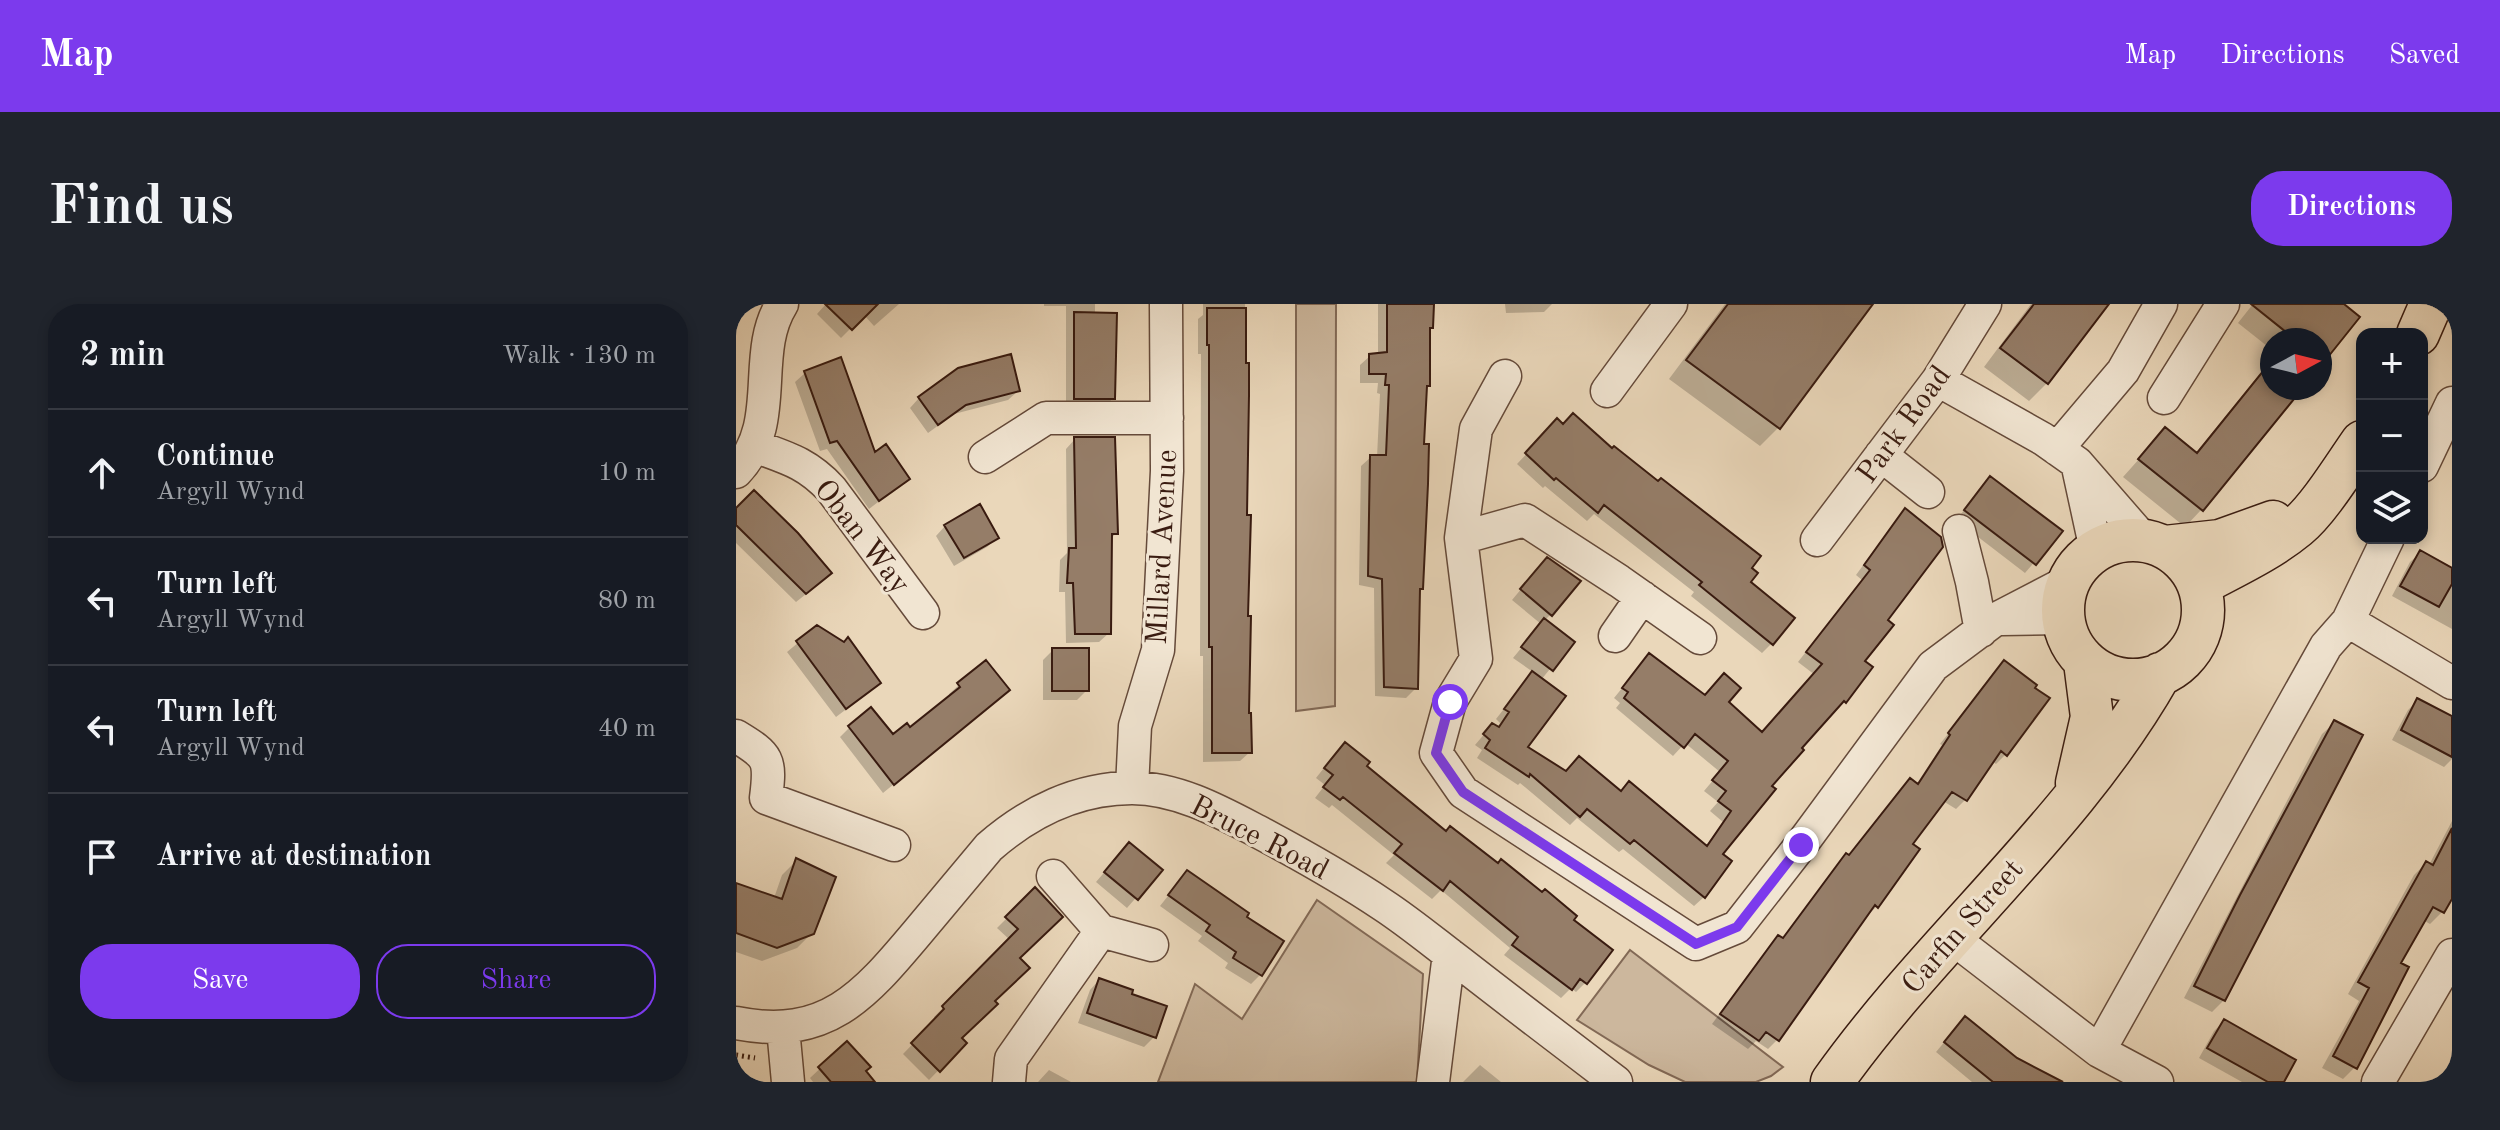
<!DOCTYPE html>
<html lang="en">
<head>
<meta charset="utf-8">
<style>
  :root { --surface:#171b24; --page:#20242c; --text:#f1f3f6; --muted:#9ea1a6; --line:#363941; --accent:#7c3aed }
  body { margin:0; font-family:"Old Standard TT",serif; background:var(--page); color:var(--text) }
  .controls { position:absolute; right:24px; top:24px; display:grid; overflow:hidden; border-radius:16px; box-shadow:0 4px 12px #0003 }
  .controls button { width:72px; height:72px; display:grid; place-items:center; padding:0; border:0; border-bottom:2px solid var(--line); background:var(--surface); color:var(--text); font:40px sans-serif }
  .compass { position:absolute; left:1524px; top:24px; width:72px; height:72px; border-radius:50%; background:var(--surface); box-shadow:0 4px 12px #0003; rotate:83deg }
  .stop { position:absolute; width:24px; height:24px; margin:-18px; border:6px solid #7c3aed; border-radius:50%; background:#fff }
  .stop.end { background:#7c3aed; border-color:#fff; box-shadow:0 2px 8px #0008 }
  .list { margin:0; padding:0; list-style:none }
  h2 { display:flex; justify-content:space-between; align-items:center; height:104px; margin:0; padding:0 32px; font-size:34px }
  h2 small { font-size:26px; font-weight:400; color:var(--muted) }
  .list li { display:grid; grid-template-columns:52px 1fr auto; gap:24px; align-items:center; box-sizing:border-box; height:128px; padding:0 32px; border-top:2px solid var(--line) }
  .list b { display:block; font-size:30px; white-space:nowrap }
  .list p { margin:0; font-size:26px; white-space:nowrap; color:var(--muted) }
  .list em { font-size:26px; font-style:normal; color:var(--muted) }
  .actions { display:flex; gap:16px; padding:24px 32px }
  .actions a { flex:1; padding:18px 0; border:2px solid var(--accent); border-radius:32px; text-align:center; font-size:28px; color:var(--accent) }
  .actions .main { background:var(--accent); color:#fff }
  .icon { flex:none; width:44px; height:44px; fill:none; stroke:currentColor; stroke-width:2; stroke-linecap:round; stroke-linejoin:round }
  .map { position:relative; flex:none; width:1716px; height:778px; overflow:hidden; border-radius:32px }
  header { display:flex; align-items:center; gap:48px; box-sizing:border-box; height:112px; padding:0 40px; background:var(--accent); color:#fff }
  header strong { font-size:38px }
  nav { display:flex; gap:44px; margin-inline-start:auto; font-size:28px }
  .intro { display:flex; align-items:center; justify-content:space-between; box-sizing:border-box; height:192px; padding:0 48px }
  h1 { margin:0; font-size:56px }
  .button { padding:20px 36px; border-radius:32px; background:var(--accent); color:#fff; font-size:28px; font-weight:700 }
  main { display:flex; gap:48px; padding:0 48px }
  aside { flex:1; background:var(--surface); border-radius:32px; box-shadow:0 4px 12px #0003 }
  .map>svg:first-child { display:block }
  .green { fill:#ccb79d; stroke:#826956; stroke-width:2 }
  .shadow { fill:#0003 }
  .building { fill:#957d68; stroke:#391b10; stroke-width:2 }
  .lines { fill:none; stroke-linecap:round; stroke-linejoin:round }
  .minor-casing { stroke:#654a3a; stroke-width:35 }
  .major-casing { stroke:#391b10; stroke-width:45 }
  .path { stroke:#391b10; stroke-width:5; stroke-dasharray:2 4; stroke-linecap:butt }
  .minor { stroke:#f1e5d2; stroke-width:32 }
  .major { stroke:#ead7ba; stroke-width:42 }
  .route { stroke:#7c3aed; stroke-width:10 }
  .labels { text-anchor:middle; stroke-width:6; stroke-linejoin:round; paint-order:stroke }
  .street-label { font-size:30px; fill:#391b10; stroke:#f1e5d2 }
</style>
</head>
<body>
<header>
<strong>Map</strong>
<nav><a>Map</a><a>Directions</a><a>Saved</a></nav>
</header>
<div class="intro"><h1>Find us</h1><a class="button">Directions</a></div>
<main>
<aside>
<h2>2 min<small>Walk · 130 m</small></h2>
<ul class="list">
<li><svg class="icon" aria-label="ahead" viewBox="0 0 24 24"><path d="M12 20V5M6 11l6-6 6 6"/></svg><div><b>Continue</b><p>Argyll Wynd</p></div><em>10 m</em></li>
<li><svg class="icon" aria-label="left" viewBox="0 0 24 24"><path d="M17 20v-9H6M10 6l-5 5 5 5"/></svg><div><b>Turn left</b><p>Argyll Wynd</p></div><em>80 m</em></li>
<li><svg class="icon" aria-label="left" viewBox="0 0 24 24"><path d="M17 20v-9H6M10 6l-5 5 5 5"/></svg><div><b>Turn left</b><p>Argyll Wynd</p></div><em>40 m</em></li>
<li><svg class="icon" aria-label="arrive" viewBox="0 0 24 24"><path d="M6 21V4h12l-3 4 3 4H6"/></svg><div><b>Arrive at destination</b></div></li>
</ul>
<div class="actions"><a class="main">Save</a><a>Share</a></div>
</aside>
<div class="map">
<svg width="1716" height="778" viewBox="0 0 1716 778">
  <rect width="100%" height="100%" fill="#ead7ba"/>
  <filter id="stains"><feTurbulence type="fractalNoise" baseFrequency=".0025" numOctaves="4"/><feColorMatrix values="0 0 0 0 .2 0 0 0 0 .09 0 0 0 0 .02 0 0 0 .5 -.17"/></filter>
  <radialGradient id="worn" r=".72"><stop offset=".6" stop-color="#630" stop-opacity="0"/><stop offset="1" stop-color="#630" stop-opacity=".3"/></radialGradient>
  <!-- green -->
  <path class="green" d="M560,0H600L599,402L560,407Z
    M581,596L687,670L681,778H422L459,680L506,715Z
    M894,646L1047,763L1035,772L1020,778H949L913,761L841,716Z"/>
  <!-- shadow -->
  <path class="shadow" d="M90,0H163L138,22L128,11L105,34L81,10Z
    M308,0H359V10L377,94L368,104H330V2H308Z
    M467,0H509L511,411L514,448L504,457L467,458V352H464L465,50H462V15L467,11Z
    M642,0H696L695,24L692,27L689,84L685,284L682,287L680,384L670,394L639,392L638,284L623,281L625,162L635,153H641L644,90L641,89L642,79H624V61L634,52L642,51Z
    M769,0H816L808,8L770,9Z
    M989,0H1134L1042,124L1024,142L933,75Z
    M1295,0H1371L1311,79L1293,97L1248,63Z
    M1517,0H1605L1584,60V36H1536V46L1502,19Z
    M1536,55V84H1564L1465,206L1449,223L1387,173L1429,126L1459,150Z
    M69,69L138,151L172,175L133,205L91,145L84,147L59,78Z
    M282,87L272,96L218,110L192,129L174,104L183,94Z
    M812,127L1013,264V278L1056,314L1035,340L1026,349L955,292L958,288L858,210L851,217L809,182L807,184L781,160Z
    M339,135L380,229L374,236L373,329L363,338L330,339L329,288H323L324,256L331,249L330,145Z
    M1254,175L1324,228L1289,269L1220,216Z
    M0,207L84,279L60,298L0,239Z
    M1169,207L1149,317L1126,358L1108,397L1098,406L1033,483L984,550L968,593L958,602L887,545L883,548L841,514L834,521L784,479L782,481L741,454L746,446L739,441L756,421L761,424L764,419L760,415L797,368L777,354L805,320L776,296L802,265L815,310L808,317L836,338L805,376L789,443L829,469L884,489L969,543L987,518L974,507L982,498L968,487L984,468L949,439L937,452L880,404L884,399L878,394L913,351L969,393L991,398L1026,430L1079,371L1062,358L1126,276L1120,271L1160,216Z
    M209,222L261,234L251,243L218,262L200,232Z
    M1684,249L1716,266V325L1656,292L1674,258Z
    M81,323L108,340L133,388L100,413L51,348Z
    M317,346L351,386L341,396H307V356Z
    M1268,359L1269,451L1260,460L1256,457L1229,496L1220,505L1207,497L1174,540L1141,602L1131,612L1041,736L1032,745L1020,737L1012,745L976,720L1033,643L1043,633L1046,636L1101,561L1112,552L1165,486L1180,481L1206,441L1204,440Z
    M223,381L262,395L147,489L104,433L113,424L156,433L173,426L215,393L213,390Z
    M1681,397L1716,415V455L1708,463L1656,436L1672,406Z
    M1598,419L1488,696L1476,708L1448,694L1586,430Z
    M599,450L628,463L709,529L835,617L850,678L840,688L835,684L825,694L768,651L774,644L705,586L696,595L650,559L658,551L596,501L593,504L579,494L589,481L580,474Z
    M1716,517V591L1706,608L1694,620L1687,616L1662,660L1619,763L1607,775L1586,764L1623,697L1612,690L1678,571L1690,559L1693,561Z
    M384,550L424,566L391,604L360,578Z
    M60,557L76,629L61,644L26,657L0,648V581L38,594L46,571Z
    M451,568L508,614L524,671L515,680L489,664L492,659L462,637L466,632L424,602Z
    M299,586L282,654L256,697L224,734L229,739L193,776L167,750L200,716L198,713L274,636L261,624Z
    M363,676L393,691L428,703L418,733L408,743L342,719L354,686Z
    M1488,717L1546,778H1506L1463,754L1478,727Z
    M1220,724L1280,756L1322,778H1236L1200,748Z
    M111,739L136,778H77L74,774Z
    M744,761L765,778H727Z
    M313,766L335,778H302Z"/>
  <!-- building -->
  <path class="building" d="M89,0H142L116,26Z
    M651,0H698L697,24H694V82H691L688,140H693L692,180L687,285H684L682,385L648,383L646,275L632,272L634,151H650L653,81H649L650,70H633V50L651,48Z
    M992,0H1137L1044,125L950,56Z
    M1298,0H1373L1312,80L1264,44Z
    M1515,0H1608L1624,13L1584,63V36H1560Z
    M471,4H510V59H513V91L511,211H515L512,312H515L513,409H515L516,449H476V343H473V41H471Z
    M338,8L381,9L379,95H338Z
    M275,50L284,87L230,101L202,121L182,93L222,64Z
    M105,53L139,148L150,140L174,175L143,197L101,137L94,139L68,67Z
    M1536,56V84H1567L1467,207L1402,155L1429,123L1461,149Z
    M837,109L876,144L878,142L922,177L925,174L1025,252L1016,264L1022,269L1015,278L1059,314L1037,341L963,281L966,278L868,201L862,209L820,174L818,176L789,149L821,114L827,120Z
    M338,133H379L382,230H376L375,330H339L337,279H331L333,244H340Z
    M1254,172L1327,227L1300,261L1228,206Z
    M18,186L62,229L96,269L70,290L0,221V204Z
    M244,200L263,234L228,254L208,221Z
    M1169,204L1205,233L1207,243L1152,316L1158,321L1129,357L1137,363L1110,399L1108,397L1066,444L1068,446L1036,482L1040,485L987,550L996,557L969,594L898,536L894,540L851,505L844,513L794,470L793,473L749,444L754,436L747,430L756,419L763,423L773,408L768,405L796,367L830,392L792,443L830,467L843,452L885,487L893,477L971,542L995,507L982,497L990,487L976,476L992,457L959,430L948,444L888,394L892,388L886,384L913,349L969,391L988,369L1005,384L993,398L1026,428L1086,360L1070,348L1134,266L1128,261Z
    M1684,246L1716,264V280L1703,303L1664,282Z
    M811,253L845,277L816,312L784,285Z
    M808,314L839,338L817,367L785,343Z
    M81,321L108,338L112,333L145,379L110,405L60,337Z
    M316,344H353V387H316Z
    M250,356L274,386L158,481L112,422L135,403L157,430L171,419L174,423L224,383L221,379Z
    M1268,356L1301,381L1299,384L1314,394L1271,452L1265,447L1231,497L1216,488L1177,540L1184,545L1142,604L1139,601L1043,737L1030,728L1023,737L984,710L1042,631L1047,634L1110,549L1113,551L1174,474L1182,480L1214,431L1212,429Z
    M1681,394L1716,412V453L1665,426Z
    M1598,416L1627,431L1489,697L1458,682L1504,591Z
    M609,438L634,458L631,462L710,527L714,522L762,559L765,555L806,588L809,585L841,612L838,616L877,646L851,680L844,675L836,686L776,641L782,633L714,577L707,587L658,549L666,540L607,493L604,496L587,483L597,471L588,464Z
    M1716,524V595L1708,609L1697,603L1665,659L1673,663L1621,765L1597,752L1633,684L1622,678L1690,557L1697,561Z
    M393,538L427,566L402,596L368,568Z
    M60,554L100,573L78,630L41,644L0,629V579L46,595Z
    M451,566L513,609L511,613L548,637L526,672L497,654L500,648L470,627L474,621L432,591Z
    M299,583L327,613L284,654L294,664L259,697L262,700L226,734L231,739L204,768L175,739L208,705L206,702L282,625L269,613Z
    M363,674L397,686L396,690L431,702L420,734L351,709Z
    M1229,712L1281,754L1327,778H1257L1208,738Z
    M1488,715L1560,756L1548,778H1532L1471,744Z
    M111,737L135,763L130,767L139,778H95L82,763Z"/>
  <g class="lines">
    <!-- minor casing -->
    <g class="minor-casing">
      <path id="minor" d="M769,72L740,125L725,234L740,355L714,398L700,449L727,488L960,640L1001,623L1065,541L1197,362L1260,315L1333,277
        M1202,76L1307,135L1341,159L1408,236
        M871,87L935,0
        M1428,94L1487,0
        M18,142C51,154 71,159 95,185L187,309
        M1321,145L1387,67L1425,0
        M1145,151L1192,188
        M249,153L310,114H431
        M1686,162L1716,99
        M1342,163L1360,246
        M0,168C47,119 14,51 46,0
        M1223,227L1236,278L1245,327
        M725,234L789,216L883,277L964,334
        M1081,236L1202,76L1249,0
        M1266,315L1327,314
        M1612,317L1716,379
        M879,332L906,293
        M0,432C33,452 35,455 30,494L158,541
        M396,484L399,422L422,346L431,167L430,0
        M365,627L416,641
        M1215,633L1363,747L1421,778
        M0,719C90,737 128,692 181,629C205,600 229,572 253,543C293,508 342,484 396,484C441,484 483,507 521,527C564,550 607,574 647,601C676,620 703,643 730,663C780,702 830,740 880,778
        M47,724L52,778
        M1363,747L1590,342L1612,317L1652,234
        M273,778L275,755L365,627L317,572
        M697,778L713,650
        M1642,778L1716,651"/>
    </g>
    <!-- major casing -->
    <g class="major-casing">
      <path id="major" d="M1682,30L1695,0
        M1327 306a70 70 0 1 1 140 0a70 70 0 1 1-140 0Z
        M1429,243L1484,237L1537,218
        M1463,281C1496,263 1532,247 1561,223C1583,205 1609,162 1626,138
        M1341,479L1356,413L1349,358
        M1096,778C1197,636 1338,522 1424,370"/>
    </g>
    <!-- path -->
    <path class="path" d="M0,751L19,754"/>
    <!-- minor -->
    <use href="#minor" class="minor"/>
    <!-- major -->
    <use href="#major" class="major"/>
  </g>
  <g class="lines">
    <!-- route -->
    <path class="route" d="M714,398L700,449L727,488L960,640L1001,623L1065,541"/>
  </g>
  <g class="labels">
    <!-- street labels -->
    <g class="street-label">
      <text transform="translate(1167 120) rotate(-54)" y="10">Park Road</text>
      <text transform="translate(127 232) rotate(52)" y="10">Oban Way</text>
      <text transform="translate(425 243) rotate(-87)" y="10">Millard Avenue</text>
      <text transform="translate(524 533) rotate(27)" y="10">Bruce Road</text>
      <text transform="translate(1226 622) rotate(-49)" y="10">Carfin Street</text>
    </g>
  </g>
  <rect width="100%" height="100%" filter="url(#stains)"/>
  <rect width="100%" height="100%" fill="url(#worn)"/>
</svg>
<div class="controls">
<button>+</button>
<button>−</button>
<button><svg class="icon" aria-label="layers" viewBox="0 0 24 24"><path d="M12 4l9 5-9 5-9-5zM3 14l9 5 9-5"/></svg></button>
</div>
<svg class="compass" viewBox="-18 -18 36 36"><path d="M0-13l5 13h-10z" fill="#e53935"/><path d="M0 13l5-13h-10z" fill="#9ea1a6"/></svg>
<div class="stop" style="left:714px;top:398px"></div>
<div class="stop end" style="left:1065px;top:541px"></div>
</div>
</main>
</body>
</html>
